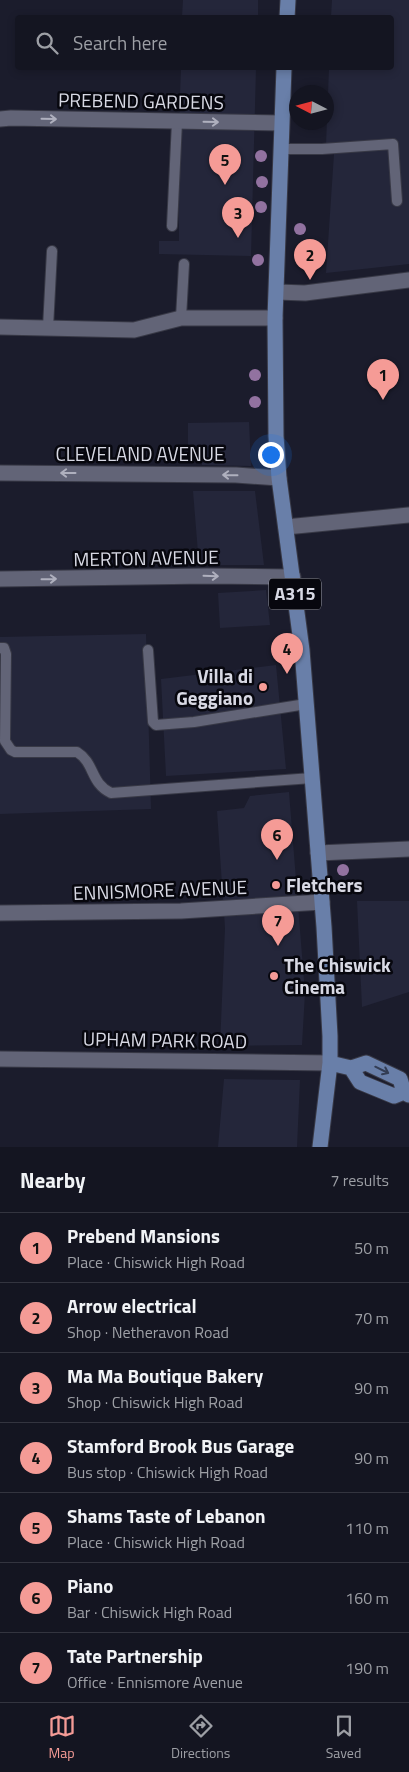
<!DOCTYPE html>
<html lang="en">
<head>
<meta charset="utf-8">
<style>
  :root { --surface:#141521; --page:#1d1e2a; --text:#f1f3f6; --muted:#9d9fa5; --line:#33343f; --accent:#f59b96 }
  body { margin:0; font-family:"Titillium Web",sans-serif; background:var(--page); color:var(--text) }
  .compass { position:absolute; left:289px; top:85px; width:45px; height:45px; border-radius:50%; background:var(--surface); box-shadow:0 2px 8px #0003; rotate:276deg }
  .you { position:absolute; left:270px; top:454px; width:18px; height:18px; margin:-12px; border:4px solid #fff; border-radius:50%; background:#1a73e8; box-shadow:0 0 0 8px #1a73e833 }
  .badge { display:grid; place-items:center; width:32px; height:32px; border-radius:50%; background:var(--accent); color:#111; font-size:16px; font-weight:700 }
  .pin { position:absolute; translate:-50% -41px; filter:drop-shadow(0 1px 2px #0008) }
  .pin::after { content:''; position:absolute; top:26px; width:18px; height:15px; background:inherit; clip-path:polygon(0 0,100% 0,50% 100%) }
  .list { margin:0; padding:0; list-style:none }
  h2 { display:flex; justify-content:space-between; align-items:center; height:65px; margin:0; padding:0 20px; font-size:21px }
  h2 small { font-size:16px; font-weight:400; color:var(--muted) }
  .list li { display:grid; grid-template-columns:32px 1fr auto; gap:15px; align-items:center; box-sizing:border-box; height:70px; padding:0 20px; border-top:1px solid var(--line) }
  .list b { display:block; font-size:19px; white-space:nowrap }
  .list p { margin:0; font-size:16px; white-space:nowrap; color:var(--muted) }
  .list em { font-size:16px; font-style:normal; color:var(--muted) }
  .icon { flex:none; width:28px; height:28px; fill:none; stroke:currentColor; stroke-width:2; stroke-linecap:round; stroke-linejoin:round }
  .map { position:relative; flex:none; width:409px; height:1147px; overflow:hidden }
  .search { position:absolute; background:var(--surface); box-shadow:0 2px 8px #0003; left:15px; right:15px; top:15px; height:55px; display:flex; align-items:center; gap:12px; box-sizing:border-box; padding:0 18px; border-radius:5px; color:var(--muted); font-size:19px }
  .sheet { height:555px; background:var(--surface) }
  nav { display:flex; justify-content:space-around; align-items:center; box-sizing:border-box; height:70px; border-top:1px solid var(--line); background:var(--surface); font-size:14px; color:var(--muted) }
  nav a { display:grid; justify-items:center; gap:2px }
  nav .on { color:var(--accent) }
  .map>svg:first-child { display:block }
  .built { fill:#24263a }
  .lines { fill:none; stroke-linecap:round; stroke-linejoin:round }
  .service-casing { stroke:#383946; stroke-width:12 }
  .minor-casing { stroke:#383946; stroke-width:17 }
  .primary-casing { stroke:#383946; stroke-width:17 }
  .service { stroke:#626477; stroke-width:10 }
  .minor { stroke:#626477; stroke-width:15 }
  .primary { stroke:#697fa9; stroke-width:15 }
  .tree { fill:#9272a0 }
  .oneway { stroke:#afb0be }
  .oneway2 { stroke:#333d54 }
  .poi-dot { fill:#f59b96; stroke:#07070e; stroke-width:2 }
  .labels { text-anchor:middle; stroke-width:5; stroke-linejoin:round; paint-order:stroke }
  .shield { fill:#07070e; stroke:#999aa4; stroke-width:1 }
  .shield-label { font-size:18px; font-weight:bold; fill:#d8d9e4 }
  .street-label { font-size:19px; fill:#d8d9e4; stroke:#07070e }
  .poi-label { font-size:19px; font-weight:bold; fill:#d8d9e4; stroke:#07070e; text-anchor:start }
</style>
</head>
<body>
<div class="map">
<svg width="409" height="1147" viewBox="0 0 409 1147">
  <rect width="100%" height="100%" fill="#1b1c2c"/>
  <!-- built -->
  <path class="built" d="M183,0H258V17H182Z
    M332,0H409V264L326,273L334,154V145H326L329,68H392V18L331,17Z
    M181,68H256L251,256L159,254V241H179V208L176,207Z
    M249,422L251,466L202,465V460L188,459V423Z
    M193,491H255L264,565H199Z
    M266,590L270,625L220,628L218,593Z
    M146,634L151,809L0,814V637Z
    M276,665L286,769L166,776L161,679Z
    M289,792L305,993L302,1045L220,1046L225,928L217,811L244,808L250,796Z
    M357,901H409V992L362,1007Z
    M224,1079L300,1080L297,1147H218Z"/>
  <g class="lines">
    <!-- service casing -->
    <g class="service-casing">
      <path id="service" d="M281,149H322L393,144L397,201
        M172,226L177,122
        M181,318L184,264
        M48,328L52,251
        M0,648H4L6,654L5,741L11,750L15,752H77C95,763 90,783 111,793L312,778
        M148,650L153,722L156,725L194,722L306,704"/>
    </g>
    <!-- minor casing -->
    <g class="minor-casing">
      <path id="minor" d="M0,119L11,118L281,123
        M277,292L305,293L409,280
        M0,327L134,330L181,318H275
        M0,473L236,475L279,478
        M286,527L409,515
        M0,579L207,576L293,577
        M318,853L409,849
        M0,913L181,911L322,902
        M0,1059L330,1063"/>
    </g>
    <!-- primary casing -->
    <g class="primary-casing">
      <path id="primary" d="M287,18L288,0
        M284,68L275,318L276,436L279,478L302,650L324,927L330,1036V1063L320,1147
        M330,1063L351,1068L366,1063L400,1079L404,1092
        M351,1068L360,1082L394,1096L404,1092L409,1095"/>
    </g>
    <!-- service -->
    <use href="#service" class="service"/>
    <!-- minor -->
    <use href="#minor" class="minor"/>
    <!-- primary -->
    <use href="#primary" class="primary"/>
  </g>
  <!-- trees -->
  <g class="tree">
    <circle cx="261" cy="156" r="6"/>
    <circle cx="262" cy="182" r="6"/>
    <circle cx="261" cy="207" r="6"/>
    <circle cx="300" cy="229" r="6"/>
    <circle cx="258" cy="260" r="6"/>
    <circle cx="255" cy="375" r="6"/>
    <circle cx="255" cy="402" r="6"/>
    <circle cx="343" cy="870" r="6"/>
  </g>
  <!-- one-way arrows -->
  <defs><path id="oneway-shaft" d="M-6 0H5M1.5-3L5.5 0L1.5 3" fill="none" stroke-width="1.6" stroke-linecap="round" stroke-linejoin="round" transform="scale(1.25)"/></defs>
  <g class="oneway">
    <use href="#oneway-shaft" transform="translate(49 119) rotate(1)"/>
    <use href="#oneway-shaft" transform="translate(211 122) rotate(1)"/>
    <use href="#oneway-shaft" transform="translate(68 473) rotate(-180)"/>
    <use href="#oneway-shaft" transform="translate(230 475) rotate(-179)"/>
    <use href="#oneway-shaft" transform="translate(211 576) rotate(2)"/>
    <use href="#oneway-shaft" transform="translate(49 579) rotate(-1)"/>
  </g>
  <use class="oneway2" href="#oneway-shaft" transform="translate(382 1070) rotate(26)"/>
  <!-- markers -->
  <g class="poi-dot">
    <circle cx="263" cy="687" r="5"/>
    <circle cx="276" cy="885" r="5"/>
    <circle cx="274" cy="976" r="5"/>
  </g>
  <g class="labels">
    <!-- shield labels -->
    <rect class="shield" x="269" y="578.5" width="52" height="31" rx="4"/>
    <g class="shield-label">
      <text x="295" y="600">A315</text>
    </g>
    <!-- street labels -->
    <g class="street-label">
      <text transform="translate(141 101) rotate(1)" y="7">PREBEND GARDENS</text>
      <text x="140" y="461">CLEVELAND AVENUE</text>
      <text transform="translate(146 558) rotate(-1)" y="7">MERTON AVENUE</text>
      <text transform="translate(160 890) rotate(-2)" y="7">ENNISMORE AVENUE</text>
      <text transform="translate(165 1040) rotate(1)" y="7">UPHAM PARK ROAD</text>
    </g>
    <!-- poi labels -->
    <g class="poi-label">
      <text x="253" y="683" text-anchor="end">Villa di<tspan x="253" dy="22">Geggiano</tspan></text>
      <text x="286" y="892">Fletchers</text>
      <text x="284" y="972">The Chiswick<tspan x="284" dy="22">Cinema</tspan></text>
    </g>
  </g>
</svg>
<svg class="compass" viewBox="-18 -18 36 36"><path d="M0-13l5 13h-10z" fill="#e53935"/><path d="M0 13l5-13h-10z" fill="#9d9fa5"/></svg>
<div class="you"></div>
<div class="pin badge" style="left:383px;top:400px">1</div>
<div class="pin badge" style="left:310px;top:280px">2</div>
<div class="pin badge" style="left:238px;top:238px">3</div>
<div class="pin badge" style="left:287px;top:674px">4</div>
<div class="pin badge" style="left:225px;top:185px">5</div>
<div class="pin badge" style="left:277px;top:860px">6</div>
<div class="pin badge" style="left:278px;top:946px">7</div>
<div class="search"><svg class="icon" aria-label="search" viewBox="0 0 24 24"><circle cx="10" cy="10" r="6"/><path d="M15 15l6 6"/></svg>Search here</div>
</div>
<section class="sheet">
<h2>Nearby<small>7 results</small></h2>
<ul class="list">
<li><span class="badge">1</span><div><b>Prebend Mansions</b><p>Place · Chiswick High Road</p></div><em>50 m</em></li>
<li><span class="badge">2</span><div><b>Arrow electrical</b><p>Shop · Netheravon Road</p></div><em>70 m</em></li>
<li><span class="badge">3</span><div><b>Ma Ma Boutique Bakery</b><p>Shop · Chiswick High Road</p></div><em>90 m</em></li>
<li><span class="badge">4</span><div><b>Stamford Brook Bus Garage</b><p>Bus stop · Chiswick High Road</p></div><em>90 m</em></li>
<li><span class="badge">5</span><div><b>Shams Taste of Lebanon</b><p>Place · Chiswick High Road</p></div><em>110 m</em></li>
<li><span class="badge">6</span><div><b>Piano</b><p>Bar · Chiswick High Road</p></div><em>160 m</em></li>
<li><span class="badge">7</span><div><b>Tate Partnership</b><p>Office · Ennismore Avenue</p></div><em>190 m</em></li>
</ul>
</section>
<nav>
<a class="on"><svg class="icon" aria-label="map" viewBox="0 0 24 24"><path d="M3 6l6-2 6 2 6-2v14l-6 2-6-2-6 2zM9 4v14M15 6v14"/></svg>Map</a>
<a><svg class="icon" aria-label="directions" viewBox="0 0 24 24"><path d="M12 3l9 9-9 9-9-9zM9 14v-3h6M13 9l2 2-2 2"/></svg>Directions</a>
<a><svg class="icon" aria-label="saved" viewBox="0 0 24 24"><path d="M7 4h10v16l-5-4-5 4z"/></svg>Saved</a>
</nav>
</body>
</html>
